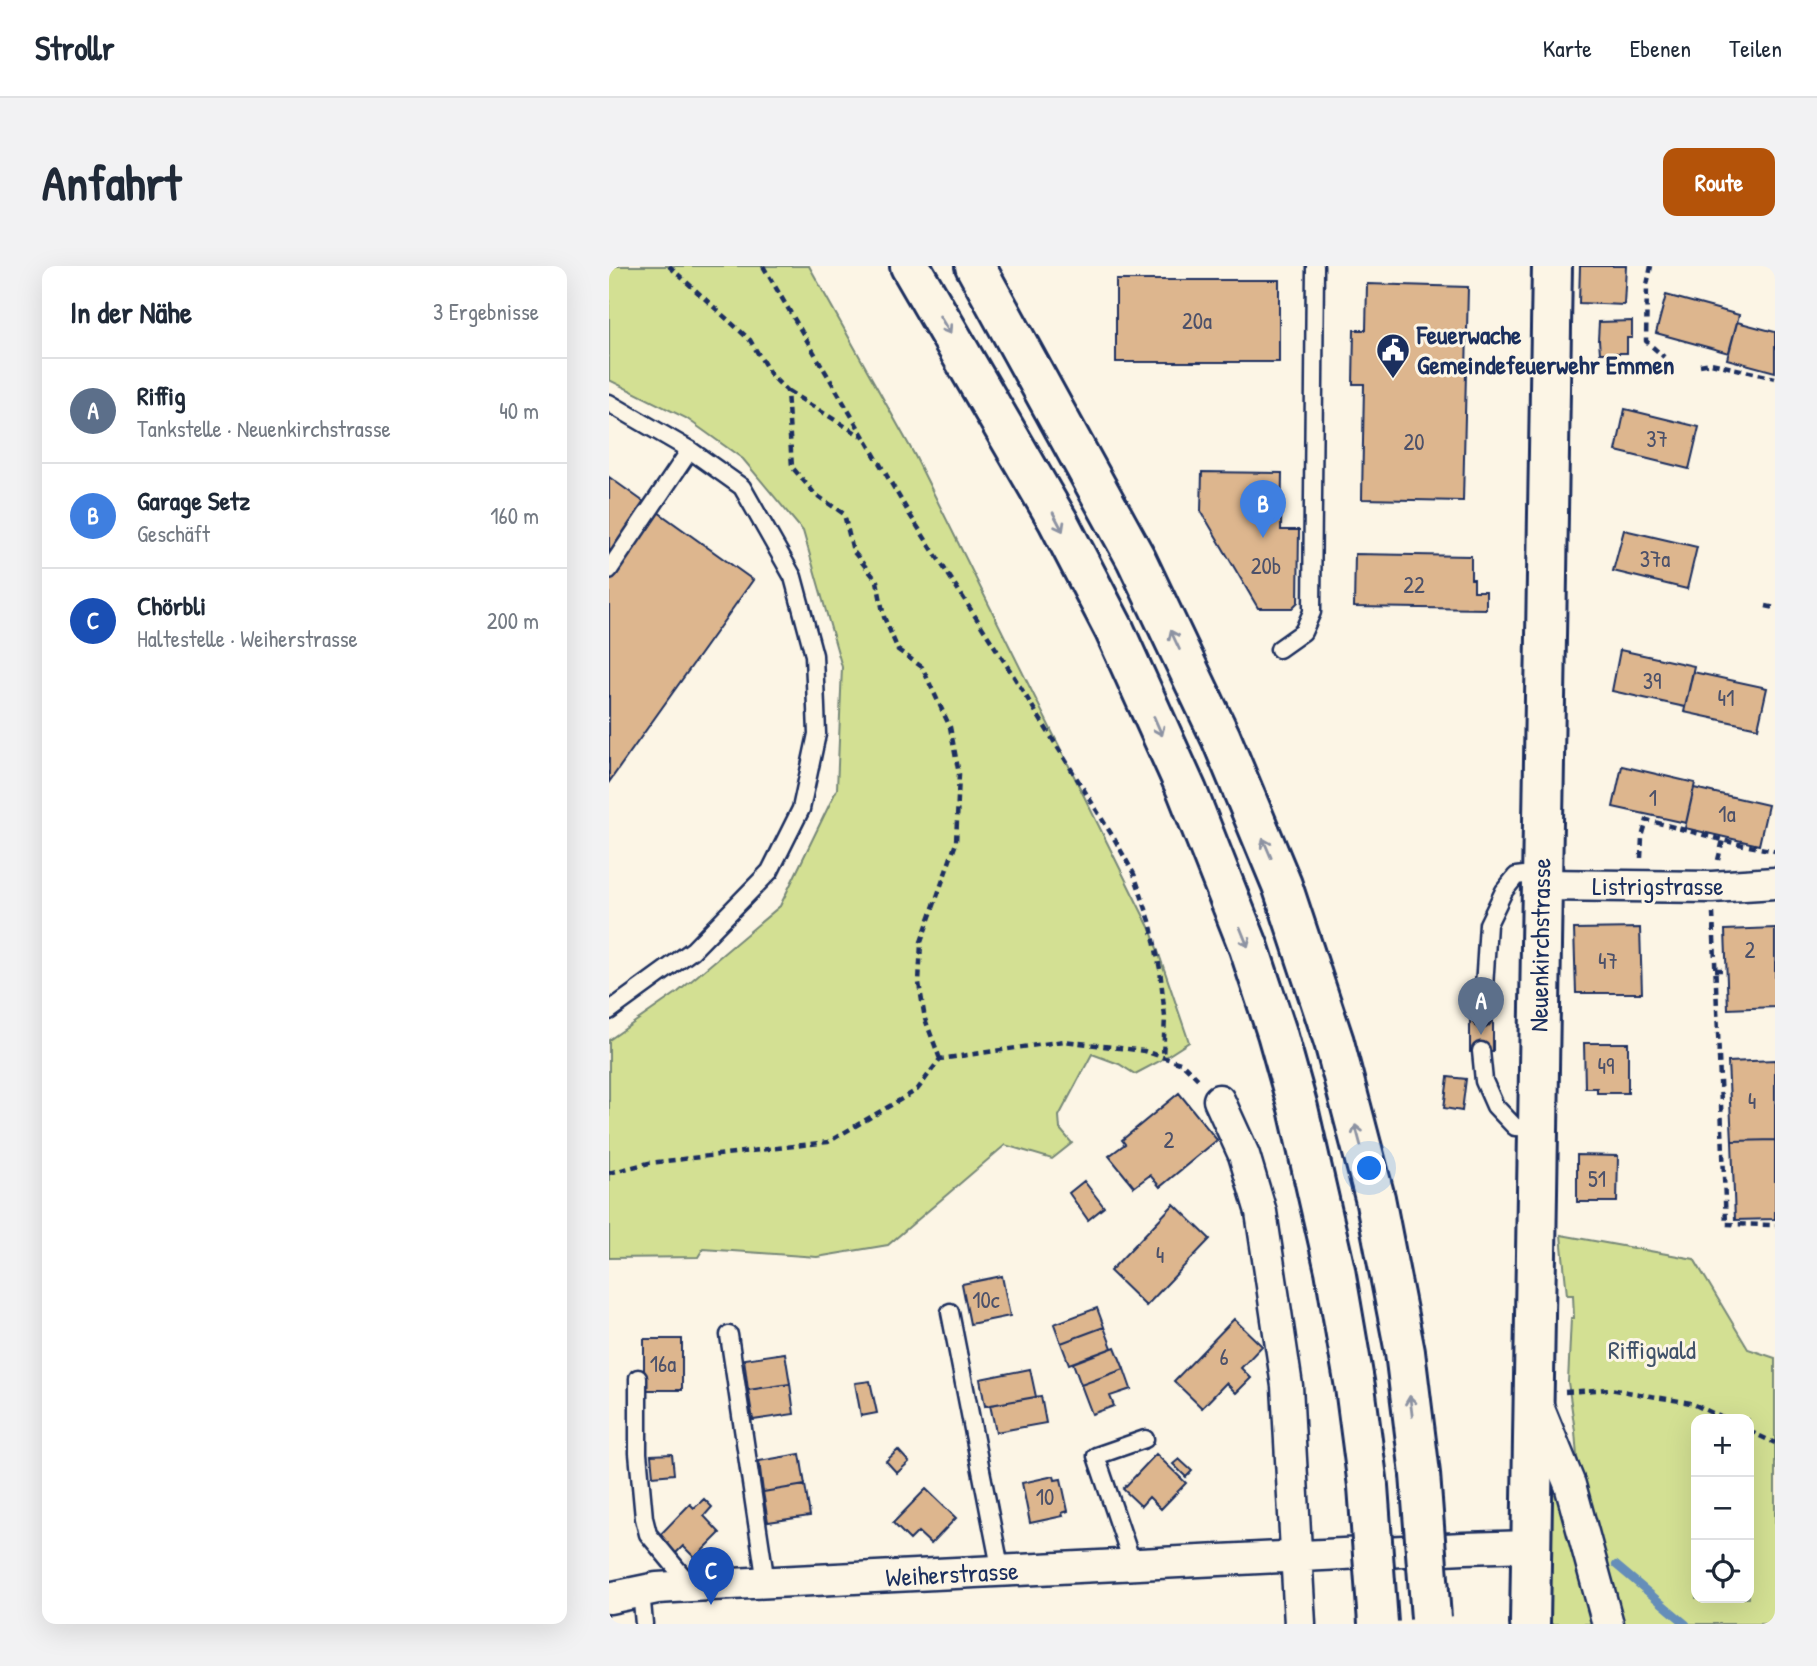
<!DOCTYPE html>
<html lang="de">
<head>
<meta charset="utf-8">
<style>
  :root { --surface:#fff; --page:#f2f2f3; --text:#1f2937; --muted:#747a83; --line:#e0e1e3; --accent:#b45309 }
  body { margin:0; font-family:"Patrick Hand",sans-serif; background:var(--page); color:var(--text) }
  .controls { position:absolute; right:21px; bottom:21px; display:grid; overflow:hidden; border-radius:14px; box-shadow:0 7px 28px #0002 }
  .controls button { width:63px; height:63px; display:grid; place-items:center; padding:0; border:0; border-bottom:2px solid var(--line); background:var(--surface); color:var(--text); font:35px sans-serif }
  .you { position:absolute; left:761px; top:903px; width:24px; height:24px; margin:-18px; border:5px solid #fff; border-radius:50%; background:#1a73e8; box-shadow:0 0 0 10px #1a73e833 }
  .badge { display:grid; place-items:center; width:46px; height:46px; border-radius:50%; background:var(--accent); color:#fff; font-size:23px; font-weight:700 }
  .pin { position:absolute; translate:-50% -58px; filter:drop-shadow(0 2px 4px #0008) }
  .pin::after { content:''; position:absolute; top:37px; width:24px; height:21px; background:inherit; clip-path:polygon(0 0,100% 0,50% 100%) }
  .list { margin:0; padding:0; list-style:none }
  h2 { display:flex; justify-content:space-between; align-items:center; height:91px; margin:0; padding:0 28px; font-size:30px }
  h2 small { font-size:23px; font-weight:400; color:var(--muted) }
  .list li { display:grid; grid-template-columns:46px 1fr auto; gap:21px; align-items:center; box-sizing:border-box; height:105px; padding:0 28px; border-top:2px solid var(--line) }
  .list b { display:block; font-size:26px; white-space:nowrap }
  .list p { margin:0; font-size:23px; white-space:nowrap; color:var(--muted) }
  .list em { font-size:23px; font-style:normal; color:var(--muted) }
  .icon { flex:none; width:38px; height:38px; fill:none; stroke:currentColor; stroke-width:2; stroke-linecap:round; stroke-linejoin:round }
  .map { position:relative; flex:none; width:1166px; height:1358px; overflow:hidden; border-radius:14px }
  header { display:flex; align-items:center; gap:42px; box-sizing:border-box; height:98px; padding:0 35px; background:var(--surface); border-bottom:2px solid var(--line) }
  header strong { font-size:33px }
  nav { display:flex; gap:38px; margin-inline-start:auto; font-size:24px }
  .intro { display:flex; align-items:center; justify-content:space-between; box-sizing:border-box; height:168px; padding:0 42px }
  h1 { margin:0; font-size:49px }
  .button { padding:18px 32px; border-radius:14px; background:var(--accent); color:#fff; font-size:24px; font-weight:700 }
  main { display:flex; gap:42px; padding:0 42px }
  aside { flex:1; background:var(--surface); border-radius:14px; box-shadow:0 7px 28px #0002 }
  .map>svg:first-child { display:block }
  .green { fill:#d3e093; stroke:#778878; stroke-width:2; fill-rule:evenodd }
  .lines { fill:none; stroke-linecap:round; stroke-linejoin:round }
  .stream { stroke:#658eb9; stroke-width:8 }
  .building { fill:#ddb68e; stroke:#1b2f5e; stroke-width:2 }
  .service-casing { stroke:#1b2f5e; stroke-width:21 }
  .minor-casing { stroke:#1b2f5e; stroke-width:35 }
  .primary-casing { stroke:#1b2f5e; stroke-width:44 }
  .motorway-casing { stroke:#1b2f5e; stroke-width:44 }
  .path { stroke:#1b2f5e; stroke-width:4.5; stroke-dasharray:7 5; stroke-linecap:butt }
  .service { stroke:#fcf5e5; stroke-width:16 }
  .minor { stroke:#fcf5e5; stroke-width:30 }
  .primary { stroke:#fcf5e5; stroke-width:38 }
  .motorway { stroke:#fcf5e5; stroke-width:38 }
  .motorway-bridge-casing { stroke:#1b2f5e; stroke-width:44; stroke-linecap:butt }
  .motorway-bridge { stroke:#fcf5e5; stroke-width:38 }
  .oneway { stroke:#8c92a2 }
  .labels { text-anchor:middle; stroke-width:6; stroke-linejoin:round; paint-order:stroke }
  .number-label { font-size:23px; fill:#4c516a }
  .poi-label { font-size:26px; font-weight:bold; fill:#1b2f5e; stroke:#fcf5e5; text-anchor:start }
  .street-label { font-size:26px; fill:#1b2f5e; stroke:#fcf5e5 }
  .park-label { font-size:26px; fill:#405269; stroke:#fcf5e5 }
</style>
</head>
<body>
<header>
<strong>Strollr</strong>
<nav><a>Karte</a><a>Ebenen</a><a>Teilen</a></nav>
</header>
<div class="intro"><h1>Anfahrt</h1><a class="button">Route</a></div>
<main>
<aside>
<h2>In der Nähe<small>3 Ergebnisse</small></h2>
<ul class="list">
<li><span class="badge" style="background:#5c6f8a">A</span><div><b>Riffig</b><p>Tankstelle · Neuenkirchstrasse</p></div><em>40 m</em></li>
<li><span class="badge" style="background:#3f7fe0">B</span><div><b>Garage Setz</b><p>Geschäft</p></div><em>160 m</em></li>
<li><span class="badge" style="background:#1a4fb4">C</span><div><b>Chörbli</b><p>Haltestelle · Weiherstrasse</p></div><em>200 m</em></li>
</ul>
</aside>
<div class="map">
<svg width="1166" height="1358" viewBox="0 0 1166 1358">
  <rect width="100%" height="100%" fill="#fcf5e5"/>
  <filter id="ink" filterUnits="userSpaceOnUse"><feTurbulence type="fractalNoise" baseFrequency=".0143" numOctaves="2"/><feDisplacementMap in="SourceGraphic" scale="14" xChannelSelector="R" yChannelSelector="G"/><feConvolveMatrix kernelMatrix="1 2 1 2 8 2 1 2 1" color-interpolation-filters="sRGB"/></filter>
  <g filter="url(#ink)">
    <!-- green -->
    <path class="green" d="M0,0H200L305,188L542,665L580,776L549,796L526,808L510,798L483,788L450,850L451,863L463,877L443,893L396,879L279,979L208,991L94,983L89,991L0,992V774L69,726L171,640L228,523L233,401L194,265L134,193L77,152L0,114Z
      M952,969L1085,993L1139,1083L1166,1092V1358H1009L968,1191L966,1165L959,1116L962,1052H965L964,1029H958ZM1087,1153H1140V1332H1087Z
      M937,1216H944L948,1218L993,1358H942Z"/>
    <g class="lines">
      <!-- stream -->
      <path class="stream" d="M1007,1299L1077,1358"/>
    </g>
    <!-- building -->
    <path class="building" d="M971,0H1017L1015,39L970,37Z
      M507,14H670V96H507Z
      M758,18L859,21L854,235L753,233L755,118H744L745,64H757Z
      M1057,29L1130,49L1120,87L1047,67Z
      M1023,55V72H1018V87H991L990,74H989L990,56Z
      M1128,56L1166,66V106L1118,93Z
      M1016,143L1090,161L1080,203L1007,185Z
      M593,206L673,207L672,264H690L689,336L683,342H649L592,245Z
      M0,211L144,314L0,516Z
      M1015,264L1088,281L1078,323L1004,305Z
      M746,288L862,290V313H865V325H877V343L745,341Z
      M1011,384L1085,400L1076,441L1003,425Z
      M1084,406L1158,422L1149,462L1075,446Z
      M1013,500L1086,517L1077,557L1004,541Z
      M1085,522L1159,539L1150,579L1076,562Z
      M1031,662L1033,727H967L965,663Z
      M1166,662V741L1119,743L1116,664Z
      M884,752V785L861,786V753Z
      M975,777H1019V827H988V822H976Z
      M1166,794V874L1123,875L1119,796Z
      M839,811L857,813L853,845L835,842Z
      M570,827L608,874L551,921L541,909L525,921L500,890L516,878L513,874Z
      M1166,874V953L1126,954L1123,875Z
      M968,889L1009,890L1008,936H968Z
      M475,915L495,941L479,954L460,927Z
      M565,938L601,973L537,1040L501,1005Z
      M393,1010L401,1050L361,1058L353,1018Z
      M488,1042L495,1061L452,1077L445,1058Z
      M625,1053L653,1080L632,1102L642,1112L627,1127L617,1117L593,1142L565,1115Z
      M495,1061L503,1082L460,1098L452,1077Z
      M35,1073H73V1124H35Z
      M506,1081L515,1103L472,1119L464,1097Z
      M176,1087L181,1118L139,1124L135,1093Z
      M421,1103L427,1131L376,1140L371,1113Z
      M515,1103L522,1123L501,1130L505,1140L483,1148L472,1119Z
      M261,1115L268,1147L252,1150L246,1117Z
      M181,1118L185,1148L144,1154L139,1124Z
      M432,1130L437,1157L387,1166L381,1139Z
      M289,1184L300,1196L288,1207L277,1195Z
      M63,1188L65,1208L44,1210L42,1189Z
      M191,1188L196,1219L154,1226L150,1195Z
      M547,1188L577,1217L552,1243L540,1231L532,1240L514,1223Z
      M570,1193L583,1205L577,1211L564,1198Z
      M445,1210L446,1214L452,1213L459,1245L453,1247L454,1250L421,1257L413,1217Z
      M196,1219L201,1250L159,1256L154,1226Z
      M317,1223L347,1252L322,1278L309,1266L301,1274L284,1257Z
      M95,1233L103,1241L95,1250L111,1267L86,1292L74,1280L65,1289L48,1272L81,1238L85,1242Z"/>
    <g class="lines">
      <!-- service casing -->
      <g class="service-casing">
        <path id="service" d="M0,137L81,184L133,221L184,311L205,389L208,468L192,543L161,605L84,684L0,745
          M0,304L81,184
          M670,383L694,366L703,346L706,0
          M873,753L879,658L895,625L907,610L933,607
          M872,785L875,815L886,840L906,861L928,862
          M341,1046L392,1306
          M120,1069L157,1317
          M29,1112V1187L35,1252L39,1268L82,1320
          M524,1299L487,1190L536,1173
          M32,1325L35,1358"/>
      </g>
      <!-- minor casing -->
      <g class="minor-casing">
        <path id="minor" d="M932,619L1103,621L1166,617
          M610,834L635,889L652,946L678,1120L691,1358
          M928,1138L961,1219L999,1358
          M0,1332L48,1322L82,1320L855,1282L922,1280"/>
      </g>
      <!-- primary casing -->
      <g class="primary-casing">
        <path id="primary" d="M921,1358L943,0"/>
      </g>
      <!-- motorway casing -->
      <g class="motorway-casing">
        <path id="motorway" d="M301,0L449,255L505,363L578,525L640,682L668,767L689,842L726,1004L746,1121L759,1220
          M366,0L527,293L612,472L673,619L725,776L766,932L796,1086L811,1208"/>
      </g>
      <!-- path -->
      <path class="path" d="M60,0L141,74L162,109L178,125L183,201L206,228L235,248L244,285L268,315L275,351L289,384L313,401L341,461L350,508L347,577L312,676L310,717L316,753L331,793
        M154,0L301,249L402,406L506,574L525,608L541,655L551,703L556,751L554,791
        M1042,0L1038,19L1037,75L1055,91
        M1091,99L1102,97L1166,112
        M179,125L252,170
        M1157,340L1166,342
        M1032,592L1033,571L1038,554L1125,577L1166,585
        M1109,594L1114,574
        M1104,647L1117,958L1166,959
        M1106,704H1117
        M0,907L40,897L219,876L308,824L331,793L455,775L535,785L574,798L592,816
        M956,1126L1001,1123L1082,1137L1116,1153
        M1140,1165L1166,1177"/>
      <!-- service -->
      <use href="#service" class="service"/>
      <!-- minor -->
      <use href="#minor" class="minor"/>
      <!-- primary -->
      <use href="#primary" class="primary"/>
      <!-- motorway -->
      <use href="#motorway" class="motorway"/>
      <!-- motorway-bridge casing -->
      <g class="motorway-bridge-casing">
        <path id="motorway-bridge" d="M811,1208L822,1352
          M759,1220L769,1357"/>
      </g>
      <!-- motorway-bridge -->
      <use href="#motorway-bridge" class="motorway-bridge"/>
    </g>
    <!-- one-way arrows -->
    <defs><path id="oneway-shaft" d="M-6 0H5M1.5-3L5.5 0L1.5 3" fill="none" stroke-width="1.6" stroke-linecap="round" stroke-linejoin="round" transform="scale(1.75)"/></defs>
    <g class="oneway">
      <use href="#oneway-shaft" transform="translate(336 59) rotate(59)"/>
      <use href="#oneway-shaft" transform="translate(449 256) rotate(62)"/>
      <use href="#oneway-shaft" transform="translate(566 374) rotate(-115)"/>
      <use href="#oneway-shaft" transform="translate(549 460) rotate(66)"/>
      <use href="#oneway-shaft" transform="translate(658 582) rotate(-113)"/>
      <use href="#oneway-shaft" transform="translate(635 671) rotate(68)"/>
      <use href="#oneway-shaft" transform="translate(749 869) rotate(-105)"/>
      <use href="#oneway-shaft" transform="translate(802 1140) rotate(-97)"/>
    </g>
  </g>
  <!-- icons -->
  <defs>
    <g id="civic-pin" transform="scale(1.75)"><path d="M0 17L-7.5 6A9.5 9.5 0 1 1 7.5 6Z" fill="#1b2f5e" stroke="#fcf5e5"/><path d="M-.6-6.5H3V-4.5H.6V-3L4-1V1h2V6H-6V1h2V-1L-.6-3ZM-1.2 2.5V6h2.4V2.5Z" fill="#fff"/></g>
  </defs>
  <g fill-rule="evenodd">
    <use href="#civic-pin" x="784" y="84"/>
  </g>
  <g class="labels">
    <!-- number labels -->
    <g class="number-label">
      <text x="588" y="63">20a</text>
      <text x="1048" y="181">37</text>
      <text x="805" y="184">20</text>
      <text x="1046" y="301">37a</text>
      <text x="657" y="308">20b</text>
      <text x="805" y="327">22</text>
      <text x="1043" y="423">39</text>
      <text x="1117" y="440">41</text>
      <text x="1044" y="540">1</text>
      <text x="1118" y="556">1a</text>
      <text x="1141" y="692">2</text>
      <text x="999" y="703">47</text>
      <text x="997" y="808">49</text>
      <text x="1143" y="843">4</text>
      <text x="560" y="882">2</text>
      <text x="988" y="921">51</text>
      <text x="551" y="997">4</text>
      <text x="377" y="1042">10c</text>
      <text x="615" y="1099">6</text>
      <text x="54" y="1106">16a</text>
      <text x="436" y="1239">10</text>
    </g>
    <!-- poi labels -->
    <g class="poi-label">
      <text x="808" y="78">Feuerwache<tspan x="808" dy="30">Gemeindefeuerwehr Emmen</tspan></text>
    </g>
    <!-- street labels -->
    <g class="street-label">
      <text x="1049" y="629">Listrigstrasse</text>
      <text transform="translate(931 679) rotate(-89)" y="9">Neuenkirchstrasse</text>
      <text transform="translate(343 1308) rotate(-3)" y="9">Weiherstrasse</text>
    </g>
    <!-- park labels -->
    <g class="park-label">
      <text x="1043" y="1093">Riffigwald</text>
    </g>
  </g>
</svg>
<div class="controls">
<button>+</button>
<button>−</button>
<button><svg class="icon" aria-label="locate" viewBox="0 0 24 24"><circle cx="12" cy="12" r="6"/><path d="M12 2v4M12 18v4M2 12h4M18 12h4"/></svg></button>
</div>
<div class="you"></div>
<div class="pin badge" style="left:872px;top:769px;background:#5c6f8a">A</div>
<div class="pin badge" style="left:654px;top:272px;background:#3f7fe0">B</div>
<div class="pin badge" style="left:102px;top:1339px;background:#1a4fb4">C</div>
</div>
</main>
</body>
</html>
